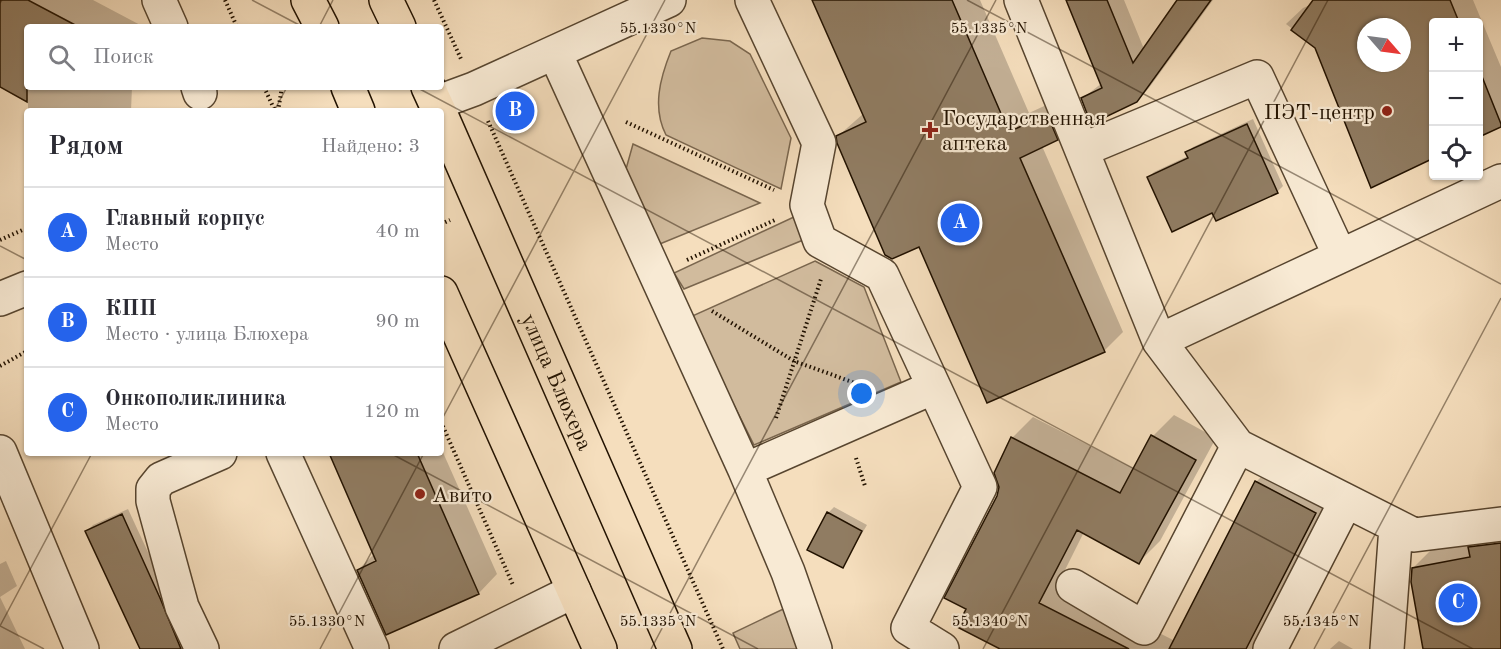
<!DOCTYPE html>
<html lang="ru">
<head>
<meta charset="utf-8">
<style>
  :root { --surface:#fff; --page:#f7f7f7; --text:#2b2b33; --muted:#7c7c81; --line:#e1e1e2; --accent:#2563eb }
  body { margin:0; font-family:"Old Standard TT",serif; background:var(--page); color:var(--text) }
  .controls { position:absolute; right:18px; top:18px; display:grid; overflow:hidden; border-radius:6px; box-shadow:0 2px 4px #0004 }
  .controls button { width:54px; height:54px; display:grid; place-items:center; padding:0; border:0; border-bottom:2px solid var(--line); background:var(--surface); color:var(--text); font:30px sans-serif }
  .compass { position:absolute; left:1357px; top:18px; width:54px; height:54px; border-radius:50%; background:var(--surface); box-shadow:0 2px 4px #0004; rotate:118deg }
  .you { position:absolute; left:862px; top:394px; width:21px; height:21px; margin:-15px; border:4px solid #fff; border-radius:50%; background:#1a73e8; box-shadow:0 0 0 9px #1a73e833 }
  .badge { display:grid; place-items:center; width:39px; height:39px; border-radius:50%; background:var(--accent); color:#fff; font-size:20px; font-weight:700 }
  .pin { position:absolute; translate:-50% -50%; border:3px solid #fff; box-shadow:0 2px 6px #0006 }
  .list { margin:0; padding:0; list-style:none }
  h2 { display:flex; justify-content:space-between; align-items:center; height:78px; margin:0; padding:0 24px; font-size:26px }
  h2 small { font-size:20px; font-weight:400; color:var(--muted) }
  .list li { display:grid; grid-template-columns:39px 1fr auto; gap:18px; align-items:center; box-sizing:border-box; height:90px; padding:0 24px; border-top:2px solid var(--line) }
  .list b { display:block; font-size:22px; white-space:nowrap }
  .list p { margin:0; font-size:20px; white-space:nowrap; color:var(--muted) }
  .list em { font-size:20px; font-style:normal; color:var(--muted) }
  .icon { flex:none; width:33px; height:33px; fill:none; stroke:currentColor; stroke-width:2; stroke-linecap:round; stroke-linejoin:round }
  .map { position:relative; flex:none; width:1501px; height:649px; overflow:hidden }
  .search { position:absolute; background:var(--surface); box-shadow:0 2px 4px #0004; left:24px; top:24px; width:420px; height:66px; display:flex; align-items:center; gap:15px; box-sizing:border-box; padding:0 21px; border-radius:6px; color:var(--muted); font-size:22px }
  .panel { position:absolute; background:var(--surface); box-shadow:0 2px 4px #0004; left:24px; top:108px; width:420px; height:348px; border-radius:6px }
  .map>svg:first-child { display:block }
  .green { fill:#d1bb9d; stroke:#7a664e; stroke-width:1.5 }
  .shadow { fill:#0003; fill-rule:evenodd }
  .building { fill:#907c62; stroke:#221200; stroke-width:1.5; fill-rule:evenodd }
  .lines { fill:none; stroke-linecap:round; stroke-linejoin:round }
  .minor-casing { stroke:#57452f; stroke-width:36 }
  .major-casing { stroke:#221200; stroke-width:36 }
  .path { stroke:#221200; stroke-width:4; stroke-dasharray:1.5 3; stroke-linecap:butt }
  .minor { stroke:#f8ead4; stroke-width:33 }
  .major { stroke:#f5debd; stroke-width:33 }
  .ticks { fill:none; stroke:#221200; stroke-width:1.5; stroke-opacity:0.45 }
  .poi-dot { fill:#8f2418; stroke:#f8ead4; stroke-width:2 }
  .labels { text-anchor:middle; stroke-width:4.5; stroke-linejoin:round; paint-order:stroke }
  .poi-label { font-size:22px; fill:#221200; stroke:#f8ead4; text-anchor:start }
  .street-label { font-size:22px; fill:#221200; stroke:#f8ead4 }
  .ticks-label { font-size:15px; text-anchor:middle; fill:#221200; stroke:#f8ead4; stroke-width:4.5; stroke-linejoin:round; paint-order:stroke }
</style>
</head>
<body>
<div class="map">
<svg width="1501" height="649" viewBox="0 0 1501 649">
  <rect width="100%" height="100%" fill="#f5debd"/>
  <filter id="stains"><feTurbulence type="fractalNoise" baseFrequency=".00333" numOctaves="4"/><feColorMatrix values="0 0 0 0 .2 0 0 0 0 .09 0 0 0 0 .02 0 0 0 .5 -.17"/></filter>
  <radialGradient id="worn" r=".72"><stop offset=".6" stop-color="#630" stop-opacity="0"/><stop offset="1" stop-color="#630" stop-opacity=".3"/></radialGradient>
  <!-- green -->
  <path class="green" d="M702,38L730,41L750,54L791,138L781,189L666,135C652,108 660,78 671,51Z
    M633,144L760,203L650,248L621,187Z
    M796,216L808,238L684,289L674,273Z
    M815,261L864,287L901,382L754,445L690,317Z
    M796,603L823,649H740L733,633Z"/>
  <!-- shadow -->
  <path class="shadow" d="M0,0H93L144,27H27V87H132L131,111H28V101L0,86Z
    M814,0H980L1029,113L1066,96L1076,120L1057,139L1042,146L1123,332L1104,351L920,245L838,136L863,114Z
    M1068,0H1124L1144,49L1179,0H1213L1149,88L1137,101L1083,98L1102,83Z
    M1322,0H1473L1501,67V125L1478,136V22H1434L1371,186L1316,47L1286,24L1303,8ZM1366,27H1402V63H1366Z
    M1253,119L1283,186L1277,192L1213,211L1148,178L1154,172L1188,156L1187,153L1193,147Z
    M1174,415L1216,438L1160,541L1139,562L1084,532L1059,582L1175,641L1256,482L1277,461L1336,491L1255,649H1003L968,608L1012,438L1033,417L1135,469L1153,436Z
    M441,448L497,574L479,593L387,633L358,570L375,553L330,453H441Z
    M834,507L867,525L842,567L828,513Z
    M128,509L166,591L190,649H141L87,531L93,525Z
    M1501,527V649H1424L1413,568L1432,549Z
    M6,561L17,586L0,597L25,649H0V564Z
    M1339,641L1353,649H1330Z"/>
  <!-- building -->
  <path class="building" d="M0,0H28L79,27H27V102L0,87Z
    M812,0H952L1009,132L1047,114L1058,140L1020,158L1105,352L987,403L919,247L892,259L885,255L837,143L836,136L866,122Z
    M1066,0H1107L1133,63L1177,0H1211L1137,102L1091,124L1081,98L1102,88Z
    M1313,0H1450L1459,22H1434V158L1371,188L1315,48L1291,30ZM1366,27H1402V63H1366Z
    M1479,69L1501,124V127L1479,137Z
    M1247,124L1278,193L1216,221L1212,213L1172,232L1147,177L1188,158L1185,152Z
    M1151,435L1196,460L1139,564L1077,530L1039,603L1129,649H1000L957,627L966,609L944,598L997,496L999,487L994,473L1011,437L1120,493Z
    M329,453H417L479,594L386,635L357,570L376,561Z
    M1255,481L1316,513L1246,649H1169Z
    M827,512L862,531L843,568L807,550Z
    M122,514L160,598L181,649H140L85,531Z
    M1501,543V649H1423L1411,582L1412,568L1470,557L1468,547Z"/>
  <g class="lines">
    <!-- minor casing -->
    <g class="minor-casing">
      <path id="minor" d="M159,0L171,27
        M1021,0L1159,341L1501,181
        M555,53L745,470L788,572L815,649
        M198,87L200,93
        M436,103L474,89L669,0
        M1082,150L1257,77L1340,256
        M0,299L27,288
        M1159,341L1238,446L1414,535L1501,524
        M934,387L980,487L908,628L942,649
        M0,452L82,649
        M283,453L372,649
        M745,470L934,387L882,275L820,241L807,205L819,143L752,0
        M1073,586L1144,628L1238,446
        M202,649L182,607L153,501V489L161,479L220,453
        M456,649L574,591
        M1270,649L1346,501
        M1387,649L1396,527"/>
    </g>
    <!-- major casing -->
    <g class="major-casing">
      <g id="major">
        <path d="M308,0L322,27"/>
        <path d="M386,0L399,27"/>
        <path d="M348,87L358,111"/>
        <path d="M428,87L439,111"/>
        <path id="s1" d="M441,115L675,649"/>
        <path d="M441,293L600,649"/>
      </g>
    </g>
    <!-- path -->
    <path class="path" d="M225,0L237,27
      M434,0L461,59
      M264,87L275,111
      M278,111L282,87
      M488,121L723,649
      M626,122L774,190
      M441,224L450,220
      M0,240L27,228
      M687,260L775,220
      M712,311L794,361L855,383
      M0,366L27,351
      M776,418L821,279
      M441,422L513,585
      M856,458L865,486"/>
    <!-- minor -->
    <use href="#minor" class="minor"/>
    <!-- major -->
    <use href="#major" class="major"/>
  </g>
  <!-- ticks -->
  <path class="ticks" d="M252,0L303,27M967,0L1501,284M0,3L2,0M319,27L333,0M416,87L1473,649M274,111L287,87M0,246L27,260M441,421L665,0M390,453L758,649M0,626L44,649M0,626L92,453M320,649L424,453M651,649L996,0M983,649L1328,0M1314,649L1501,298"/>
  <!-- markers -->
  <g class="poi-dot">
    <circle cx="1387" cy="111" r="6"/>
    <path d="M927 121h6v6h6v6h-6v6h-6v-6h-6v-6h6z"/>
    <circle cx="420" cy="494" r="6"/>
  </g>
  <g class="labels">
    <!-- poi labels -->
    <g class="poi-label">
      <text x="1375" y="119" text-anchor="end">ПЭТ-центр</text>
      <text x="942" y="125">Государственная<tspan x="942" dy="25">аптека</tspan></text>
      <text x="432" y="502">Авито</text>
    </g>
    <!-- street labels -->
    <g class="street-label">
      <text dy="8" stroke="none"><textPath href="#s1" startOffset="291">улица Блюхера</textPath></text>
    </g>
  </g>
  <g class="ticks-label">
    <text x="658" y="33">55.1330°N</text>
    <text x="989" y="33">55.1335°N</text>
    <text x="327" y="626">55.1330°N</text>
    <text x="658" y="626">55.1335°N</text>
    <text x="990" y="626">55.1340°N</text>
    <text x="1321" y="626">55.1345°N</text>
  </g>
  <rect width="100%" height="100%" filter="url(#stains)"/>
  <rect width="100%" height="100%" fill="url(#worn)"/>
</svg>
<div class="controls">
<button>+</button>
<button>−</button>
<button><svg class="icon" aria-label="locate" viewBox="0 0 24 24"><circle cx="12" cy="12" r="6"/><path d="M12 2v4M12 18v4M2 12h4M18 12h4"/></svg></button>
</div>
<svg class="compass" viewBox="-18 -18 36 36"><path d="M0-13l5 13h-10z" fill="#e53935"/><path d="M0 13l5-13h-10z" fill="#7c7c81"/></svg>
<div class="you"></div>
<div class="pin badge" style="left:960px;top:223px">A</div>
<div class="pin badge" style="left:515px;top:111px">B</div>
<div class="pin badge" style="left:1458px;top:603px">C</div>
<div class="search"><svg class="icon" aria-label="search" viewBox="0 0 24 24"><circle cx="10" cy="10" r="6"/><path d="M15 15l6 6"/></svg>Поиск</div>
<section class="panel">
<h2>Рядом<small>Найдено: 3</small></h2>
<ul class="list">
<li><span class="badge">A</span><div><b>Главный корпус</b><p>Место</p></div><em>40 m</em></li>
<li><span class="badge">B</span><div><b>КПП</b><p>Место · улица Блюхера</p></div><em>90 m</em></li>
<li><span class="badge">C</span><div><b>Онкополиклиника</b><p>Место</p></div><em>120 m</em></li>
</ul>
</section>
</div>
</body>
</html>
